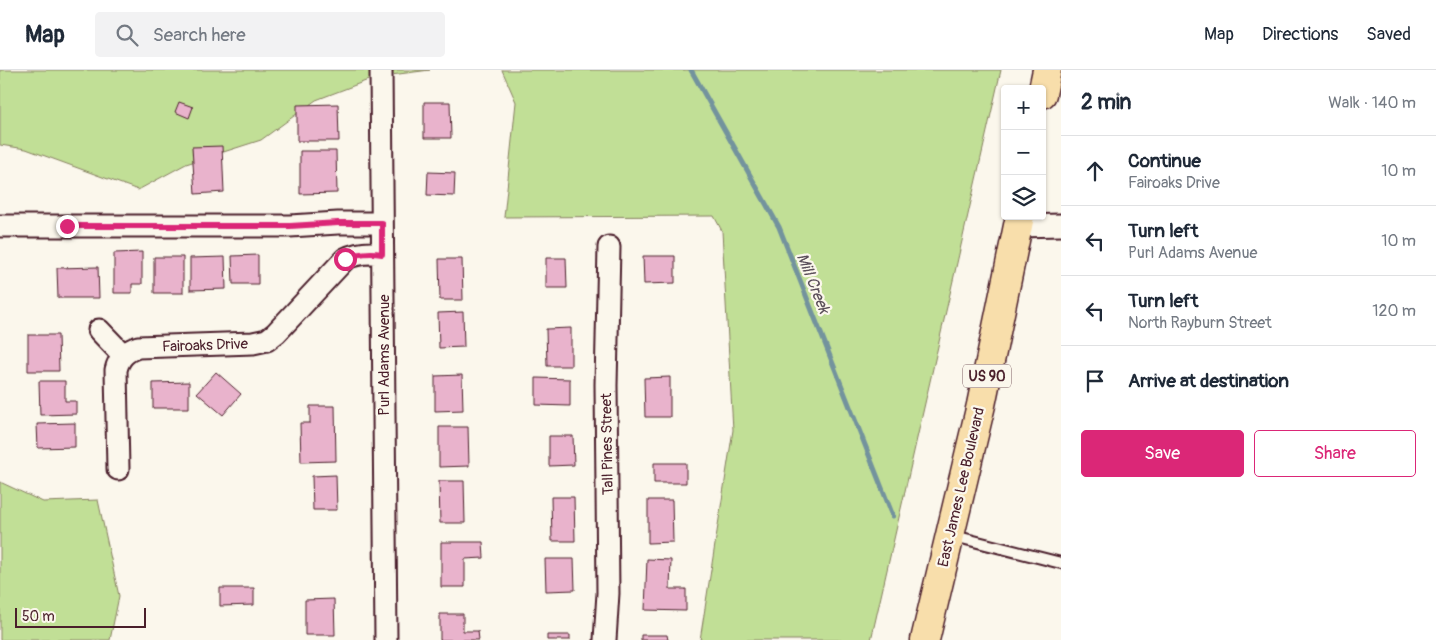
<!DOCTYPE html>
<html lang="en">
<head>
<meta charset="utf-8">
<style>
  :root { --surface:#fff; --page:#f2f2f3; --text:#1f2937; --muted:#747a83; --line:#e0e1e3; --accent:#db2777 }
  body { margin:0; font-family:Pangolin,sans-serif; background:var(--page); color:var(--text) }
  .controls { position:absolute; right:15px; top:15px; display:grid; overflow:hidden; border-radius:5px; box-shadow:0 1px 4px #0004 }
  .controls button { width:45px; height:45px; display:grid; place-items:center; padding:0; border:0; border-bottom:1px solid var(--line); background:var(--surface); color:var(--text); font:25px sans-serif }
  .scale { position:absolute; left:15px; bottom:12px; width:131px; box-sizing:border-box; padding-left:5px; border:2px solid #4a1f2b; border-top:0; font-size:14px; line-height:18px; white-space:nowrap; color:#4a1f2b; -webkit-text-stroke:4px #fbf7ec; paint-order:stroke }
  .stop { position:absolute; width:15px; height:15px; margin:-11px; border:4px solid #db2777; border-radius:50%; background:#fff }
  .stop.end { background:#db2777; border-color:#fff; box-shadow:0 1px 5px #0008 }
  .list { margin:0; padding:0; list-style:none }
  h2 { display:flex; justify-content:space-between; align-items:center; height:65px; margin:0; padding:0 20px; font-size:21px }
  h2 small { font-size:16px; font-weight:400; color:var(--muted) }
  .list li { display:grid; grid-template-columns:32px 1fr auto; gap:15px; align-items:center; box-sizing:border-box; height:70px; padding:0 20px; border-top:1px solid var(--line) }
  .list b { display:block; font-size:19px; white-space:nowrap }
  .list p { margin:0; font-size:16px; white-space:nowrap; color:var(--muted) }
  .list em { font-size:16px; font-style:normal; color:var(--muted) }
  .actions { display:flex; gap:10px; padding:15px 20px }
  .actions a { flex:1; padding:11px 0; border:1px solid var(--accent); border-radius:5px; text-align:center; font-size:18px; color:var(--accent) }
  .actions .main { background:var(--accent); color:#fff }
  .icon { flex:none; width:28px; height:28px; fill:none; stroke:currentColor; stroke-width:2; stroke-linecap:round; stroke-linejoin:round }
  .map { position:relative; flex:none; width:1061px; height:570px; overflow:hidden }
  header { display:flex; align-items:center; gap:30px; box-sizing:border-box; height:70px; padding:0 25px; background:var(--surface); border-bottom:1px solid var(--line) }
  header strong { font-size:24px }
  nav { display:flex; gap:28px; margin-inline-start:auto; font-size:18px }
  .search { width:350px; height:45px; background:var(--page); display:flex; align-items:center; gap:12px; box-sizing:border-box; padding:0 18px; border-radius:5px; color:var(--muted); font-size:19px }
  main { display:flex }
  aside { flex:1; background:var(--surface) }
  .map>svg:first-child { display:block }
  .green { fill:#c1df96; stroke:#867f60 }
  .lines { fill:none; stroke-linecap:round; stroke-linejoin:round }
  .stream { stroke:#73939d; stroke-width:5 }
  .building { fill:#e9b3cc; stroke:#4a1f2b }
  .lane-casing { stroke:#4a1f2b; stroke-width:14 }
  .street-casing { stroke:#4a1f2b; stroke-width:25 }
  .primary-casing { stroke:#4a1f2b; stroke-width:31 }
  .lane { stroke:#fbf7ec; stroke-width:10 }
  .street { stroke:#fbf7ec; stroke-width:21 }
  .primary { stroke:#f8deab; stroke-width:28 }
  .route { stroke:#db2777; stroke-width:6 }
  .labels { text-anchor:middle; stroke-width:4.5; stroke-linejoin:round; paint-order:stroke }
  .shield { fill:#fbf7ec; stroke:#7f6065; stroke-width:1 }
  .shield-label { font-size:14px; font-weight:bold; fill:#4a1f2b }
  .street-label { font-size:15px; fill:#4a1f2b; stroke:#fbf7ec }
  .water-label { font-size:16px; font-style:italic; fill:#5b4f5a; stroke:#fbf7ec }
</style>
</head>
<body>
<header>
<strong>Map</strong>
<div class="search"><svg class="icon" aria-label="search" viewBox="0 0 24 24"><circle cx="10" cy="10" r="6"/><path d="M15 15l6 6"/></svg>Search here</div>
<nav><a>Map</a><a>Directions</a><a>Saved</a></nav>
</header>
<main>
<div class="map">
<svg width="1061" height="570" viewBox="0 0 1061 570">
  <rect width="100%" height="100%" fill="#fbf7ec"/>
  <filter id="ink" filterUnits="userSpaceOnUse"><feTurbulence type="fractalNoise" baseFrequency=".02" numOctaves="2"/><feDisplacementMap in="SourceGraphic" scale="10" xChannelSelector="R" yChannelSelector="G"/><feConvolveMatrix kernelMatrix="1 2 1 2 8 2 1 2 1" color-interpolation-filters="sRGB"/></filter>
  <g filter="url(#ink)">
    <!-- green -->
    <path class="green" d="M0,0H371V9L316,30L261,70L186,94L138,120L26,79L0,75Z
      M391,0H430L391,5Z
      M502,0H1001L871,570H700L733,360L722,161L714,146L504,147L516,32Z
      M0,412L43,432L98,430L119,526L110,570H0Z"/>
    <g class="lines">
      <!-- stream -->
      <path class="stream" d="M691,0L779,157L893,446"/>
    </g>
    <!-- building -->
    <path class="building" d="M179,32L193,37L189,48L175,42Z
      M424,32H450L451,68H424Z
      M338,34L339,71H297V35Z
      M222,76L224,122L195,124L192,77Z
      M300,81H336L337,123L300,124Z
      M428,102L455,103L454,126L427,125Z
      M142,182V214H132V223H114V183Z
      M258,185V214H233L232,186Z
      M643,186H675V213L644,214Z
      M154,187H183V223H154Z
      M225,187L226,219L190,220V188Z
      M546,188H566L567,218H546Z
      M439,189H462L463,230H440Z
      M98,197L99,228H58L57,198Z
      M463,242L464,277L439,278L438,243Z
      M571,258V296H547L546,259Z
      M28,265H58L59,301H28Z
      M216,302L241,324L223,345L197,323Z
      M462,305L463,340L435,341V306Z
      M670,307V347H645L644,308Z
      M536,308L570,309V336L536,335Z
      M39,311H65V331H76V344L40,345Z
      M189,312V338H153V313Z
      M310,336H335L336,391L301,392L300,353H310Z
      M75,353V377L38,378L37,354Z
      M439,357H468L469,396L439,397Z
      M549,366H573L574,395L549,396Z
      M654,393H686V413H654Z
      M336,405L337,440H313L312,406Z
      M439,411H464L465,453H440Z
      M551,427H574L575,471H552Z
      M648,430H672L673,472L648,473Z
      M441,472H483L484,488L465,489V517H441Z
      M545,489H574L575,520L546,521Z
      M647,489L671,490L670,519H686V541L645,540Z
      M220,518H254V535L220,536Z
      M334,529L335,565H305V530Z
      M440,544H463V561H478L479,570H440Z
      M547,565H570V570H547Z
      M641,565H667L668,570H641Z"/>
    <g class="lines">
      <!-- lane casing -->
      <g class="lane-casing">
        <path id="lane" d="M950,465L1061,493"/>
      </g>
      <!-- street casing -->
      <g class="street-casing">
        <path id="street" d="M381,0L386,570
          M0,156H290L338,153H382
          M1018,156L1061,155
          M99,260L123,285
          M118,399L116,300C119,287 126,281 138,277L253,273L267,270L276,263L345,189C357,183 369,182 382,184
          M605,570L608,523L606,315L609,177"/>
      </g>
      <!-- primary casing -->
      <g class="primary-casing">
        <path id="primary" d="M1042,24L1047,0
          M925,570L981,335L1020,146"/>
      </g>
      <!-- lane -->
      <use href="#lane" class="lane"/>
      <!-- street -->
      <use href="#street" class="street"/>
      <!-- primary -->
      <use href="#primary" class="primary"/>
    </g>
  </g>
  <g class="lines" filter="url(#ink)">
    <!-- route -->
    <path class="route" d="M67,156H290L338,153H382V184C369,182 357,183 345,189"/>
  </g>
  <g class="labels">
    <!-- shield labels -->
    <rect class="shield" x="963" y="294.5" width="48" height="23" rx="4"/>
    <g class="shield-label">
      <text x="987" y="311">US 90</text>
    </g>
    <!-- street labels -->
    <g class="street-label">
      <text transform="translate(205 275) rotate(-2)" y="5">Fairoaks Drive</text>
      <text transform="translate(384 285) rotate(-90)" y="5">Purl Adams Avenue</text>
      <text transform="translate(607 374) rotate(-91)" y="5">Tall Pines Street</text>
      <text transform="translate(961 417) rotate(-77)" y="5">East James Lee Boulevard</text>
    </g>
    <!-- water labels -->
    <g class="water-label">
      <text transform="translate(814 213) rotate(68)" y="6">Mill Creek</text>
    </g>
  </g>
</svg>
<div class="controls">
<button>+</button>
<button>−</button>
<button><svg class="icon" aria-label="layers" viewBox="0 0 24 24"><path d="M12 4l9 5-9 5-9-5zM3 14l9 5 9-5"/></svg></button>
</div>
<div class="scale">50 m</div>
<div class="stop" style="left:345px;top:189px"></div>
<div class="stop end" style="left:67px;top:156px"></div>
</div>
<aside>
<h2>2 min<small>Walk · 140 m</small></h2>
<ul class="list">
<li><svg class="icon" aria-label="ahead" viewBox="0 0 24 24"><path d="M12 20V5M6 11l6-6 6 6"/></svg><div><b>Continue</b><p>Fairoaks Drive</p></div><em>10 m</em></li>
<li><svg class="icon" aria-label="left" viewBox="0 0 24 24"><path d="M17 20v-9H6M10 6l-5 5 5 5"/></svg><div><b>Turn left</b><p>Purl Adams Avenue</p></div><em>10 m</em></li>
<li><svg class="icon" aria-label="left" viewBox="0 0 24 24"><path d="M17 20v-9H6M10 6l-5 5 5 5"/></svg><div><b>Turn left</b><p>North Rayburn Street</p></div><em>120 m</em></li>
<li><svg class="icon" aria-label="arrive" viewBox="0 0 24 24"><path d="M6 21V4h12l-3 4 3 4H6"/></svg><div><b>Arrive at destination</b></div></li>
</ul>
<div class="actions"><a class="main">Save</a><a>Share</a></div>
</aside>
</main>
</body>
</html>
